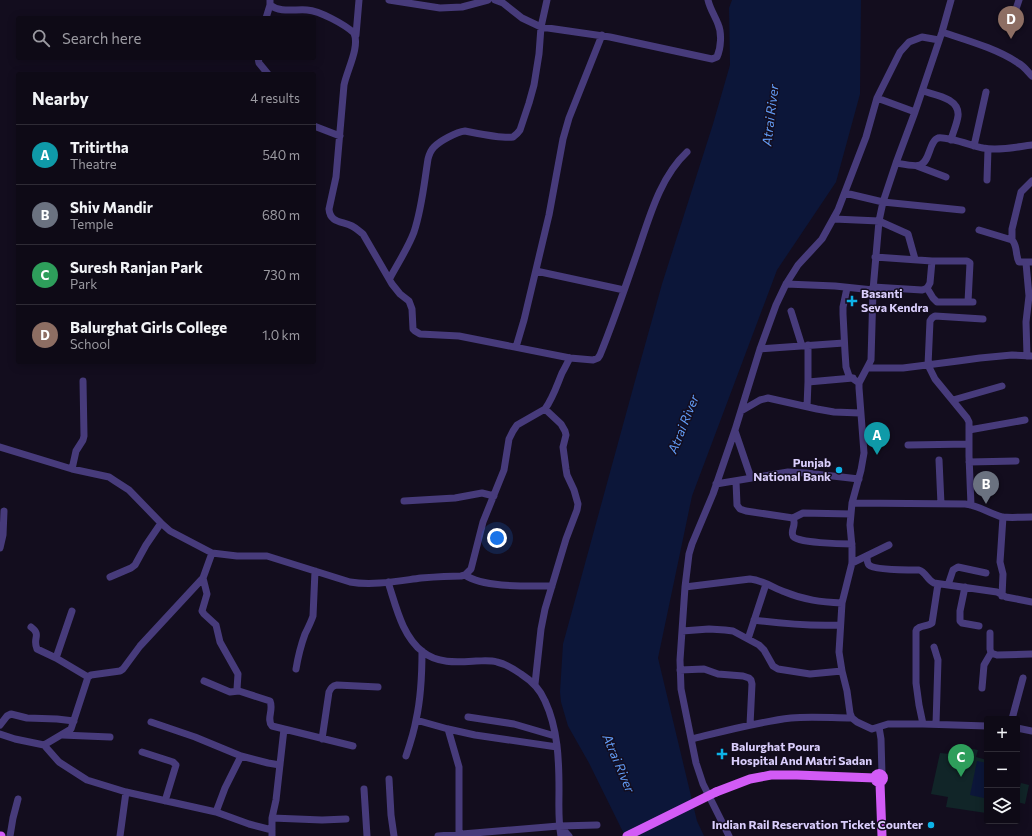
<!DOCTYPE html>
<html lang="en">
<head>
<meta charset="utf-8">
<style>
  :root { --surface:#0e0a16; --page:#17131f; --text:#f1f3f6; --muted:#9b9aa1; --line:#2e2b35; --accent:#0db3e8 }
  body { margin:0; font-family:Commissioner,sans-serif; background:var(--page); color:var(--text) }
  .controls { position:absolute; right:12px; bottom:12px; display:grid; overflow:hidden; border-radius:4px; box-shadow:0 2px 10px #0003 }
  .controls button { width:36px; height:36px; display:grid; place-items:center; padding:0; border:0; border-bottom:1px solid var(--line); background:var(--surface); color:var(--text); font:20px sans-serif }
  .you { position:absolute; left:497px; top:538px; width:14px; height:14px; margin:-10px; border:3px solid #fff; border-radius:50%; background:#1a73e8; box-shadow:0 0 0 6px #1a73e833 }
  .badge { display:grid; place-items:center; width:26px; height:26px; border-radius:50%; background:var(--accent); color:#fff; font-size:13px; font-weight:700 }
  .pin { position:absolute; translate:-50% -33px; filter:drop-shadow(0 1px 2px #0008) }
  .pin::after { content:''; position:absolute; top:21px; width:14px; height:12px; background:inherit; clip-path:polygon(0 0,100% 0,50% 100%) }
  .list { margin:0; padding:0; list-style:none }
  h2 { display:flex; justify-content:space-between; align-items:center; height:52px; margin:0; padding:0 16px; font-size:17px }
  h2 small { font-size:13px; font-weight:400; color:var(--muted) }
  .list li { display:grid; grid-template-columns:26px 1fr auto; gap:12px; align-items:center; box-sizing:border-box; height:60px; padding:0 16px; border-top:1px solid var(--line) }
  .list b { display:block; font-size:15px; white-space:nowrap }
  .list p { margin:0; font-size:13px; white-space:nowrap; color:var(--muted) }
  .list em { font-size:13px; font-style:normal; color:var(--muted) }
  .icon { flex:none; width:22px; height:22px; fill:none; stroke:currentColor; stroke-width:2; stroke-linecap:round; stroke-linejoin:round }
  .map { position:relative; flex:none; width:1032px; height:836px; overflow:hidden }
  .search { position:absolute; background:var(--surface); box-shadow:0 2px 10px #0003; left:16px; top:16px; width:300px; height:44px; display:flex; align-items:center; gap:10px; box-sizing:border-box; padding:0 14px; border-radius:4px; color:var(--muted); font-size:15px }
  .panel { position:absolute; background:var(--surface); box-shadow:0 2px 10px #0003; left:16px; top:72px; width:300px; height:292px; border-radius:4px }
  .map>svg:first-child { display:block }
  .green { fill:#112528 }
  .water { fill:#0c1639 }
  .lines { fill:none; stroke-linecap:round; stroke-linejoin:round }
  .minor { stroke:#473b7b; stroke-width:7 }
  .major { stroke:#d25bf6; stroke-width:9 }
  .major-bridge { stroke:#d25bf6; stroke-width:9 }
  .poi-dot { fill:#0db3e8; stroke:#130d1e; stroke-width:1.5 }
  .labels { text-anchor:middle; stroke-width:3; stroke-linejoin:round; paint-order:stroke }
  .poi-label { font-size:12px; font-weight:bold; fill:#dacefc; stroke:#130d1e; text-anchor:start }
  .water-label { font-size:13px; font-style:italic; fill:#629cf6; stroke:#130d1e }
</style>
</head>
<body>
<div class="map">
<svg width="1032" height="836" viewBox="0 0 1032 836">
  <rect width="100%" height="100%" fill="#130d1e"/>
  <!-- green -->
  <path class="green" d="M962,747L978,750L976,757L987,760V809L986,813L946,807L948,797L931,794L940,753L960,755Z
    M1021,783L1029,785L1025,804L1017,802V798Z"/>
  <!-- water -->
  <path class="water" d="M732,0H861L860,94L836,182L777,270L692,496L658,658L697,821L704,836H625L589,763L568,726L561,702L560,692L563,644L635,381L662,284L713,124L730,65L729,8Z
    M977,761L987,763V784L984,798L970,795Z"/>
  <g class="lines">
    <!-- minor -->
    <path class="minor" d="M270,0V5C280,13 295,9 307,10C320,11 344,24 354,33C360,47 347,70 344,85L336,177L329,209C330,223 342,221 352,226C356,228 359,231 363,234L392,284L400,294L409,301L412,309L413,329L415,331L420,334L459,336L570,358L593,360L598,358L600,355C613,323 624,291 635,259C648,223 658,179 687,152
      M389,0L440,8L462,7L488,0
      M495,0L503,3L522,18L541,27L610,37L712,59L717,57C721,48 722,33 718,24C715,16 710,9 708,0
      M951,0L942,32L915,112L896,163L883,202L879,221L873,290L871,360L869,364L859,383V388L864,453L861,470L852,503L850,525L852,547V563L842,603L839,652L842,671L847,691L850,713L852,718L857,722L872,729L888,724H923L987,726
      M1016,9L1019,0
      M266,18L270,5
      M942,32C966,40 998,49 1018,63C1024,66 1028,72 1032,76
      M356,35L359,0
      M258,58L259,63L268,74
      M923,91C935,95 960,98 958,116C957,124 953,132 951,140
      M877,98L915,112
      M314,126L340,136
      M974,146L986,92
      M896,163C902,164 915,167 920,165C930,162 929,141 938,138C946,136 973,146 983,148C1000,151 1016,147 1032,145
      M917,166L946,177
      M987,180L988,149
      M845,193L883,202L962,210
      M834,219L879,221L908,234L915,259
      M979,230L1012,240C1018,246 1015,255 1019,262H1032
      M1012,240V229L1021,192L1032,181
      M875,257L932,261H967L970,263L968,302
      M1026,263L1029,296L1026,322L1027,356
      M536,271L624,290
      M390,278C398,263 408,248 414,232C422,208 424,184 428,159C429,155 430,151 434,147C440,141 456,132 465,131C476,133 503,139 513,137C516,135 518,133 520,130L529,103L534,85L539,54L541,27L547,0
      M786,284L835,286L873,290
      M873,287L922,290C927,289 928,287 930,283L932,261
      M847,288L843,307V314L845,352L846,367L849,376L859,383
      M927,288L933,298L937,302H973
      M791,311L802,346
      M516,347L524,320L549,215L563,139L569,118L602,35
      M760,349L844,343
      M867,368H903L958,361L980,358L1012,355L1032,356
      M808,382L853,378
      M953,400L1002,386
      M807,407L808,382V345
      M741,411L760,400L768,398L817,409L834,412L860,413
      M969,430L1025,420
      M735,431L751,478
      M908,445L969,444
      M0,447L72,469L109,477L115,481L129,490L161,523L170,531L212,553L237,556H267L350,582C373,586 398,581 421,578C434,577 448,576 461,576L465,575L471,569L483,522L504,470L509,439L513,431L517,425L545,409C553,398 557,385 562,373C565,368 567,363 570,358
      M939,460L941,504
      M969,462L1016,461
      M72,469L76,451L83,440L84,436L83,381
      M736,481L737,505L740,509L746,511L793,518C797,525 790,530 793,536C796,543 843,544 852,544
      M716,484L788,472L806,473L859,479
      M404,501L455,498L482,493L494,496
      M852,503L965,504C978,505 990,514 1002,517C1012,518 1022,517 1032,517
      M971,505L969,456V422L967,418L935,379L928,365L930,321L932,318L935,316L983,319
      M793,518L803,513L851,514
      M0,548L3,535L4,511
      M867,556C867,559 867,563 869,565C874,570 910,570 919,570C926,572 927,580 934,583L997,592L1006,597L1032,602
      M852,563L889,545
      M465,575C484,588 529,586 552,586
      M110,577L131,568L135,565L146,545L161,523
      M203,578L207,594L202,611L204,614L216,625L220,642L238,674L237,689L239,691L270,701C274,710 266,719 272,726L353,746
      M388,582C396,606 402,636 423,652C438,664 458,662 476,661C483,661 490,660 497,662C506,664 514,669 521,674C532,681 540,689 545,701C558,729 559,760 559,790C559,806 558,821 561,836
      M948,585L953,570L958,567L986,573
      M685,587L750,579C762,580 774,588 785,592C804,600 821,602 842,603
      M965,587L960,611V621L962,623L979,626
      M1002,596L1003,574L1000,562L1003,517
      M754,620C783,624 811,626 840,625
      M31,627C42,635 32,638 37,649L56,658L88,677
      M682,631L709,629L725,630L733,631L759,645L764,650L773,666L778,669L810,674L842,671
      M990,633V649L991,653L997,655L1032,654
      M748,639L766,584
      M934,647L938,660L936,724
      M56,658L72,611
      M296,669C298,657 301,645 305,634C308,628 311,622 313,616L315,571
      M680,670L704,669L718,674L743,676L749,678L751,680L752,684L750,725
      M204,681L230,692L239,691
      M535,684L541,629L545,609L566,539L577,510L578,504L574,490L567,475L566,469L563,447L566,435L565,431L561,424L545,409
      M982,688L984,665L991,653
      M468,717L514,724L555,736
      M1012,719L1023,678
      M416,720L448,729L475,735L557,747
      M151,722L195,737L241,756
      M923,724L919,705L916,683V631C918,625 927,627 932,623L938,584
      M0,725L7,716L11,714L27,718L57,719L74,721
      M879,727L881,739L882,775
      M1017,728L1032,731
      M448,729L459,767V834
      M0,734L15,739L44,745L59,762L87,780L126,792L216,812L249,824L272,830
      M62,735L110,737
      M322,739L329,692C331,688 332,686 337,685L378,687
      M692,739C724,731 757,722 791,718C811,716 832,718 852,718
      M44,745L71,729L88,677L91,675L120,671L123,669L140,646L203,578L212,553
      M142,752L170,761L173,762L176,765L165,801
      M406,756C410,744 414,732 416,720C421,698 422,674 422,651
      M389,779L391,815L394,836
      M364,789L367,836
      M216,812L225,788L241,756L268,763L280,765
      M272,818L322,820L346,819
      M560,826L569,836
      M10,836L13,818L18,799
      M120,836L126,792
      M272,836V818L276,800L284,729
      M438,836L559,826L597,825
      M729,836L703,784L696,763L681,689L680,660L685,587L689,554L692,544L713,494L735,430L760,349L776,305L786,284L798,265L822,239L838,210L866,137L877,98L900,52L909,42L922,37L939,40"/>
    <!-- major -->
    <path class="major" d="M874.5 778a4.5 4.5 0 1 1 9 0a4.5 4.5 0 1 1-9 0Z
      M880,783L882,836
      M716,792L750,779L771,775H797L875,778
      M0,836H1"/>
    <!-- major-bridge -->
    <path class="major-bridge" d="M627,836L716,792"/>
  </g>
  <!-- markers -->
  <g class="poi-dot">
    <path d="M850 295h4v4h4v4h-4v4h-4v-4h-4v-4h4z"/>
    <circle cx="839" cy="470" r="4"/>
    <path d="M720 748h4v4h4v4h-4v4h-4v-4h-4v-4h4z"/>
    <circle cx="931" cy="825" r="4"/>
  </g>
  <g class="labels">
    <!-- poi labels -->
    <g class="poi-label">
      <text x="861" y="298">Basanti<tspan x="861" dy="14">Seva Kendra</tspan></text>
      <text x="831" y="467" text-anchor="end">Punjab<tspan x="831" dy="14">National Bank</tspan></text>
      <text x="731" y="751">Balurghat Poura<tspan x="731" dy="14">Hospital And Matri Sadan</tspan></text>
      <text x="923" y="829" text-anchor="end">Indian Rail Reservation Ticket Counter</text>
    </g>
    <!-- water labels -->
    <g class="water-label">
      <text transform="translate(770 115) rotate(-83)" y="5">Atrai River</text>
      <text transform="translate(683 424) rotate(-68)" y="5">Atrai River</text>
      <text transform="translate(619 763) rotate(67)" y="5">Atrai River</text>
    </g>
  </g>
</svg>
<div class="controls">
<button>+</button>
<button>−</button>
<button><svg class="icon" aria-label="layers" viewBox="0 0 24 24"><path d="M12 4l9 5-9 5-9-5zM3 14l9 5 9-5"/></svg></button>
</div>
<div class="you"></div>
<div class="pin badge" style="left:877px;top:455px;background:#0f9aa8">A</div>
<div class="pin badge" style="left:986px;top:504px;background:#6b7280">B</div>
<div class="pin badge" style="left:961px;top:777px;background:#2e9e5b">C</div>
<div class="pin badge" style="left:1011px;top:39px;background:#8d6e63">D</div>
<div class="search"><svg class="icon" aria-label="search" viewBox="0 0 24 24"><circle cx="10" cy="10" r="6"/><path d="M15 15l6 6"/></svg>Search here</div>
<section class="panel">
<h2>Nearby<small>4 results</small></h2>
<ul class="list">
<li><span class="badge" style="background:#0f9aa8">A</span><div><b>Tritirtha</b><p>Theatre</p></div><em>540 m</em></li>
<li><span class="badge" style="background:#6b7280">B</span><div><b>Shiv Mandir</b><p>Temple</p></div><em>680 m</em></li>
<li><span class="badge" style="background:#2e9e5b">C</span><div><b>Suresh Ranjan Park</b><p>Park</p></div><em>730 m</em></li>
<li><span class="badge" style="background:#8d6e63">D</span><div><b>Balurghat Girls College</b><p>School</p></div><em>1.0 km</em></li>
</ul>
</section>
</div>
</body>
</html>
